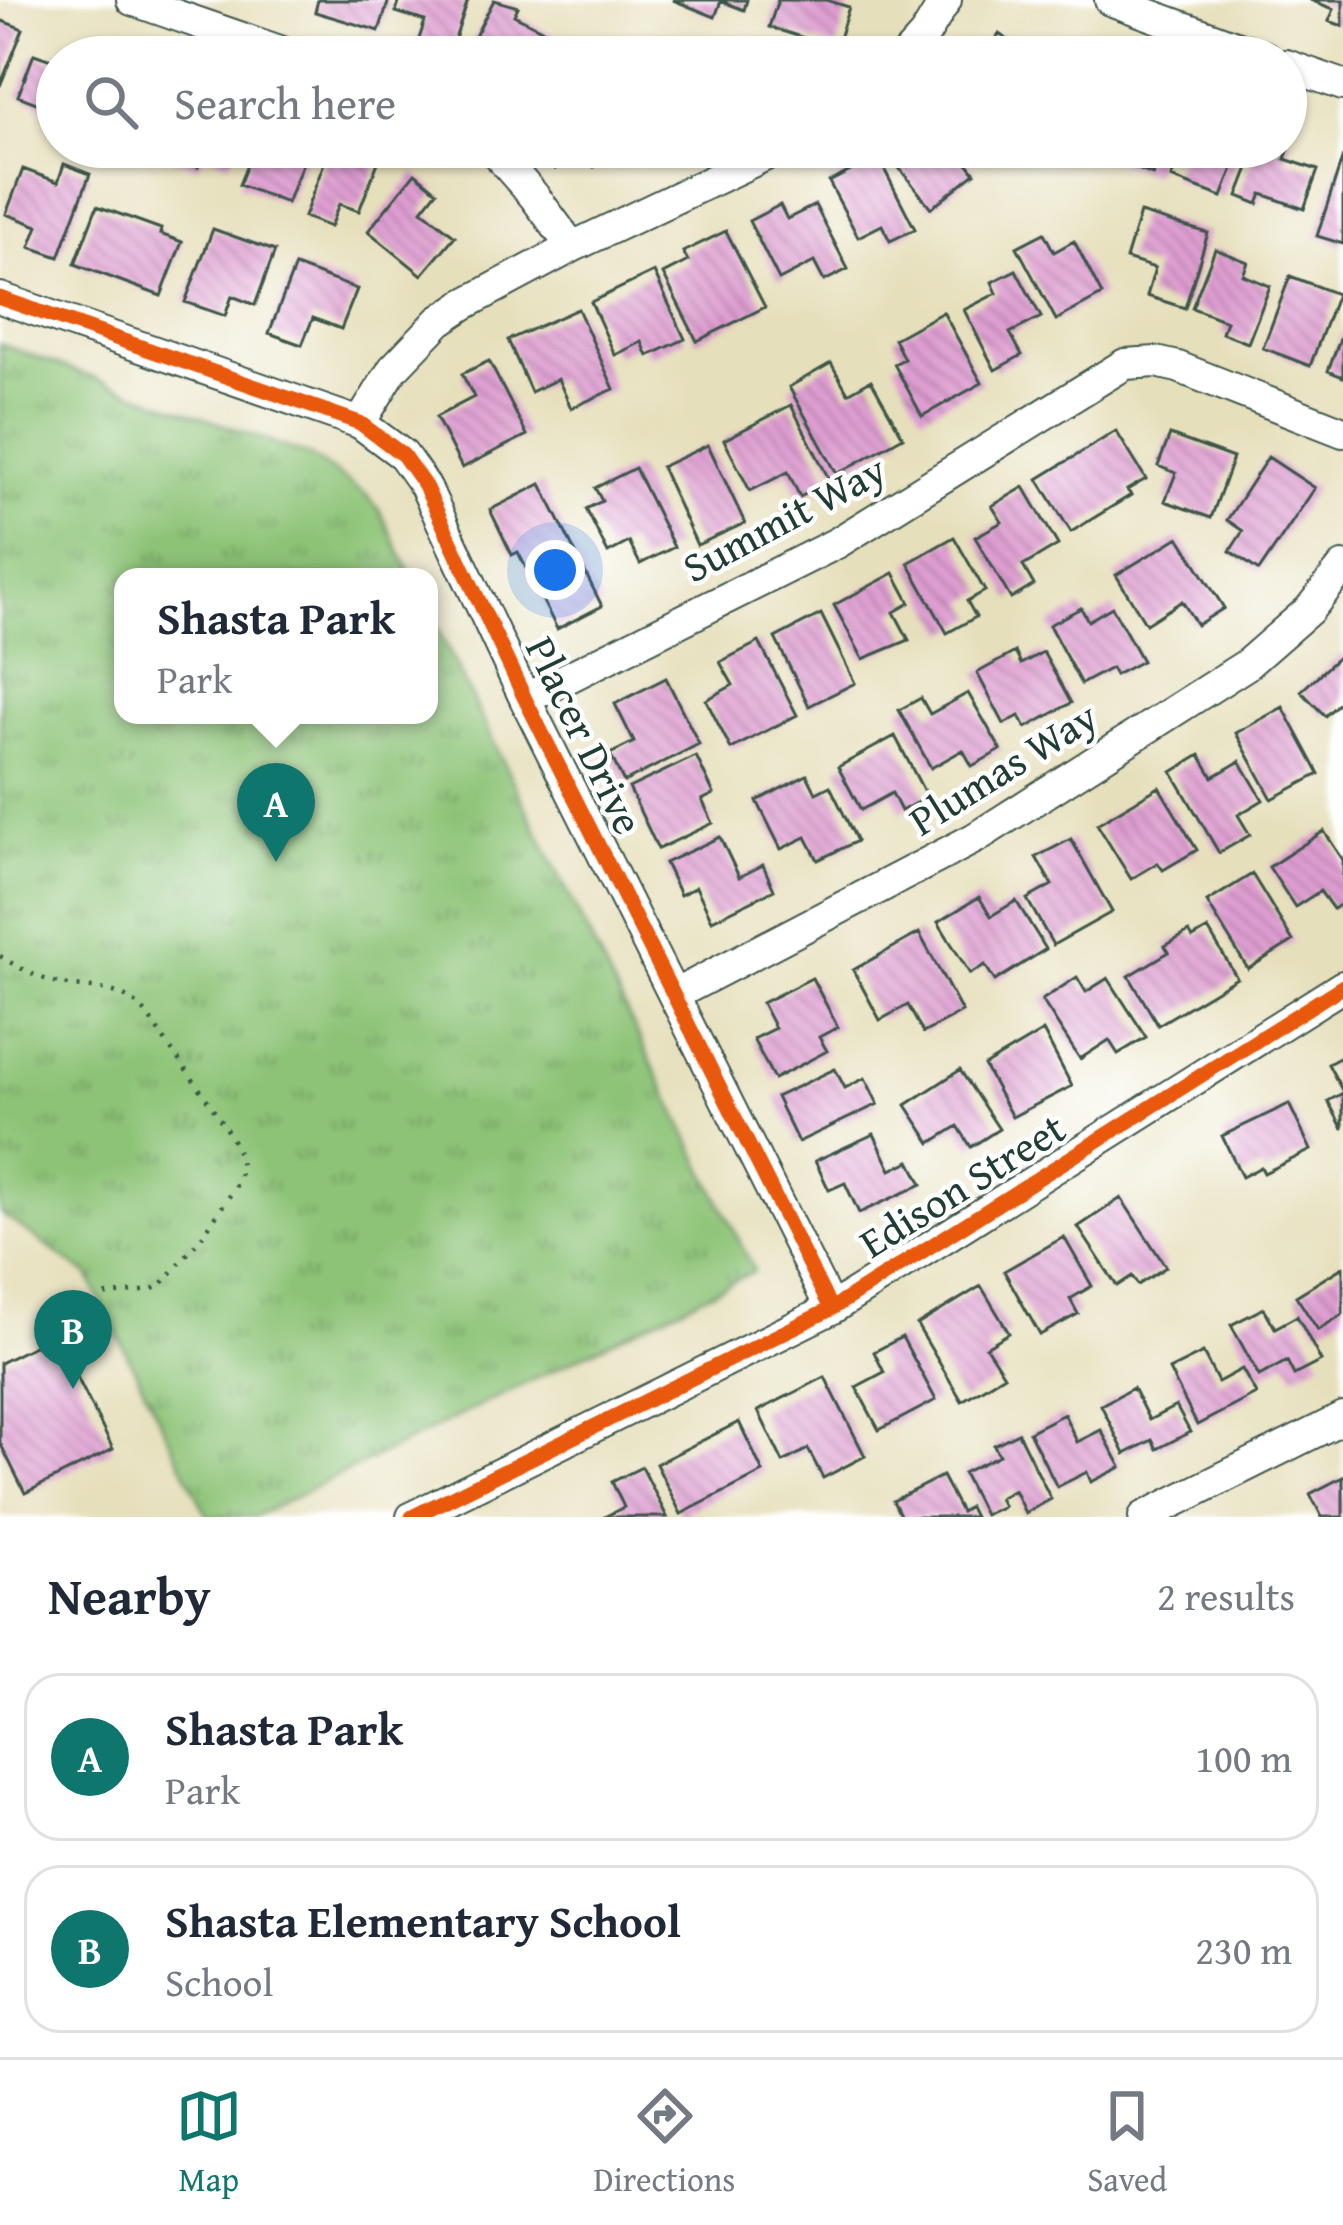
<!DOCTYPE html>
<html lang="en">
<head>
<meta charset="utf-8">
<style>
  :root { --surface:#fff; --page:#f6f6f7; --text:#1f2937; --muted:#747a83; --line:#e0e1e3; --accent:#0f766e }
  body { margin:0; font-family:"Gentium Book Plus",serif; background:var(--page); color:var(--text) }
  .you { position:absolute; left:555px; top:570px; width:42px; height:42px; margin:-30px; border:9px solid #fff; border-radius:50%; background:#1a73e8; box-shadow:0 0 0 18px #1a73e833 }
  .badge { display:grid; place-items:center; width:78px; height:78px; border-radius:50%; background:var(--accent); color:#fff; font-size:39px; font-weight:700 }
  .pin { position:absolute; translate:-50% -99px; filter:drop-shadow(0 3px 6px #0008) }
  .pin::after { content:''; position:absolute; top:63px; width:42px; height:36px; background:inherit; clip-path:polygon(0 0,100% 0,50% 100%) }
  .popup { position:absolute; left:114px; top:568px; width:324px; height:156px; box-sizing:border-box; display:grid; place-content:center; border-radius:24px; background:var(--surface); filter:drop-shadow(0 3px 9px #0005); font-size:39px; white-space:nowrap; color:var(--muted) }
  .popup b { font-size:45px; color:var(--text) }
  .popup::after { content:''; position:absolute; left:50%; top:100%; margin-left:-24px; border:24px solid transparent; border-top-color:var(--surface) }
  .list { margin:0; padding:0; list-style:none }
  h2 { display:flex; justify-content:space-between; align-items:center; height:156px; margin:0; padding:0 48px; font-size:51px }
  h2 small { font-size:39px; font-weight:400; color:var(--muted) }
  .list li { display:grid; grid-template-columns:78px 1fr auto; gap:36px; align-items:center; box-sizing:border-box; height:168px; margin:0 24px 24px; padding:0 24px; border:3px solid var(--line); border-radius:36px }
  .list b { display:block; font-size:45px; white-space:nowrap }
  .list p { margin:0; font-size:39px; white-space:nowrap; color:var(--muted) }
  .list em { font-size:39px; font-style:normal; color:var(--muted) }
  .icon { flex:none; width:66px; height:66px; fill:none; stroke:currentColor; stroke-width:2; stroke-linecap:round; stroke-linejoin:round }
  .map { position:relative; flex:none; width:1343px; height:1517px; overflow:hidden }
  .search { position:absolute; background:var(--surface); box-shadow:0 3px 9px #0004; left:36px; right:36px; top:36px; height:132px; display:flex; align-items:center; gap:30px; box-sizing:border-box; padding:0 42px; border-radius:66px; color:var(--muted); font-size:45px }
  .sheet { height:540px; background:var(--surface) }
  nav { display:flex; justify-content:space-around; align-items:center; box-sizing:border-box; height:168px; border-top:3px solid var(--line); background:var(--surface); font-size:33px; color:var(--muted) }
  nav a { display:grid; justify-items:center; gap:6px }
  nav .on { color:var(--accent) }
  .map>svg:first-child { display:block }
  .grass { fill:url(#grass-tufts); stroke:#568055; stroke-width:3 }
  .building { fill:url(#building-back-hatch) }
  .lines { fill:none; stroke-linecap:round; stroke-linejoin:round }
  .minor-casing { stroke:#3d5548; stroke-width:34 }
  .path { stroke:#3d5548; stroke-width:4.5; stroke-dasharray:3 9; stroke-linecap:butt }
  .minor { stroke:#fff; stroke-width:30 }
  .cycleway-casing { stroke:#fff; stroke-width:22 }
  .cycleway { stroke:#e8590c; stroke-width:15 }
  .labels { text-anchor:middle; stroke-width:9; stroke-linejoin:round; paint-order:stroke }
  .street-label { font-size:42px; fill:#1f3d34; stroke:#fff }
</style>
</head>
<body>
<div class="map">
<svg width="1343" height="1517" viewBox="0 0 1343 1517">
  <defs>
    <pattern id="grass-tufts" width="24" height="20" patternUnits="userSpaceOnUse" patternTransform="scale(3)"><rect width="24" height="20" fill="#8cc376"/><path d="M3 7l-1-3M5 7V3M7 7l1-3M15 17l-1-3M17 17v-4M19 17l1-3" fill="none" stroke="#72a062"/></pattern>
    <pattern id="building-back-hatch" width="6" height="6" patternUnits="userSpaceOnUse" patternTransform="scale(3)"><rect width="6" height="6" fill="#df9ed1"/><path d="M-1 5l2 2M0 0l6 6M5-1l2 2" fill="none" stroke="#b482aa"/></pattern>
  </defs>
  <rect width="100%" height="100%" fill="#fff"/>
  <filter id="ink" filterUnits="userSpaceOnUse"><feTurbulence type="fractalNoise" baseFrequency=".00833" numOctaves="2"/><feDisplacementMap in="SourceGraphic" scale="24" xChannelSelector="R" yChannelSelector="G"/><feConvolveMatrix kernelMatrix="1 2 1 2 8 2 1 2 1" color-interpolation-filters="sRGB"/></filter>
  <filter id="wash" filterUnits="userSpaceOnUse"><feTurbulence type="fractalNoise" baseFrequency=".004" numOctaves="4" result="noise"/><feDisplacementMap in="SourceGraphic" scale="48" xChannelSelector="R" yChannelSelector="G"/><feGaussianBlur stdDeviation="2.7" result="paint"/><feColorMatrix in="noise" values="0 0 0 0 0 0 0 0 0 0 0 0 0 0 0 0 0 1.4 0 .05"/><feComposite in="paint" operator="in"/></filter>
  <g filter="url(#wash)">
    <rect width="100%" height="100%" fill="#e6dfbb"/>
    <!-- grass -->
    <path class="grass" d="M0,344L310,456L367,495L380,511L412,577H123V715H429V611L754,1271L254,1517H208L88,1275L0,1213Z"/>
    <g id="blocks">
      <!-- building -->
      <path class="building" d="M318,0H389L379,31L315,12Z
        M400,0H468L449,57L416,48L425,21L396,12Z
        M494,0L518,7L514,15L555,36L544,57H464Z
        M673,0H747L744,10L721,1L715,17Z
        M778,0H826L849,7L836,48L769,27Z
        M1310,0H1343V26L1329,21L1334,9Z
        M0,20L23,29L0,86Z
        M999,34L1034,57H985Z
        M719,40L726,57H682Z
        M72,41L103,53L102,57H66Z
        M34,54L57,62V111L18,96Z
        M1286,138L1292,140L1285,159L1318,170L1304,209L1262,194L1258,204L1238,196L1257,147H1286Z
        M160,147H235L229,163L204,153L198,167L158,153Z
        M254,147H309L287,203L239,185Z
        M330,147H354L380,157L359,211L339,204L330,227L304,217Z
        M545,147H628L629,150L594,167L588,153L555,169Z
        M918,147H973L962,156L975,173L931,208L896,164Z
        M1106,147H1164L1153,175L1103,155Z
        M1183,147H1241L1222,197L1171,178Z
        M1343,156V244L1317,236Z
        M878,157L915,229L890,241L882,225L858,237L829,182Z
        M64,164L90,174L59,257L30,247L38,226L6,214L23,169L58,182Z
        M415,173L437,191L422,210L455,236L422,275L368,231Z
        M780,205L787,219L815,205L848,269L824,281L814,262L779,280L749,221Z
        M97,206L161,229L160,234L182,242L161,296L75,264Z
        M1140,213L1208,233L1185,308L1147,296L1155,268L1126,259Z
        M213,229L275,251L255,305L232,296L225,316L185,302Z
        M726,231L765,307L697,341L663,274L688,261L683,252Z
        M1044,233L1054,252L1074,241L1102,295L1056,320L1017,247Z
        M1215,249L1248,262L1243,275L1270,286L1248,343L1222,333L1226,321L1192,308Z
        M295,266L357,289L341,329L313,318L302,345L269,333Z
        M1016,270L1041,317L1010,333L1022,355L995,370L964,310L997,293L992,282Z
        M654,272L685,339L648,356L642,342L615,355L591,302Z
        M1290,276L1337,294L1310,366L1263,348Z
        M578,309L614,389L571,408L558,379L531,392L508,340Z
        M943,312L982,383L922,416L894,364L904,359L894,339Z
        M1343,331V377L1328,371Z
        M489,361L527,435L462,468L436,417L474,397L462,374Z
        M831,363L848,393L871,380L903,437L837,474L789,387Z
        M791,405L830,481L800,497L788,472L750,491L724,440Z
        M1116,431L1146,479L1127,490L1131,495L1071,532L1038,479Z
        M1170,435L1233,458L1211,518L1165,501L1176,473L1158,466Z
        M708,445L745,523L697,545L661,467Z
        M1268,457L1315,488L1259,571L1230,551L1243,531L1227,520Z
        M635,468L674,547L640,564L629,542L608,553L586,509L602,501L595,488Z
        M541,484L602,606L557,629L518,552L512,555L490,510Z
        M1024,487L1058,545L1023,566L1034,585L1011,599L975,537L1002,522L992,506Z
        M954,537L985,591L967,601L976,617L947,633L908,563Z
        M1179,537L1224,608L1197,625L1182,601L1146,624L1116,575Z
        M894,573L910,603L894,612L909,640L863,659L834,605Z
        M1112,607L1142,661L1115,675L1111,668L1081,684L1049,625L1081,608L1088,621Z
        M821,614L855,683L809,706L775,638Z
        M759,642L797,715L731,749L706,700L733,685L720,662Z
        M1015,652L1021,664L1043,652L1071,703L1026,728L1019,716L1004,724L977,673Z
        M1343,653V699L1325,716L1301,691Z
        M666,678L699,744L624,782L610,754L634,742L615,704Z
        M968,693L1001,750L972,766L963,750L931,768L899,710L921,698L930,714Z
        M1283,707L1319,774L1272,799L1236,733Z
        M895,736L927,797L901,811L892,793L861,810L838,767Z
        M1200,755L1213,777L1240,761L1263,800L1238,815L1250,835L1219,853L1172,772Z
        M696,756L714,794L702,800L713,823L658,849L629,788Z
        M807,775L816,793L830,786L857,841L818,860L806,837L781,849L757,801Z
        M1159,787L1197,850L1163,870L1158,863L1131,879L1097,824Z
        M1324,831L1343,860V903L1333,909L1320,891L1295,907L1269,867Z
        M720,837L739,877L763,865L774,890L712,920L696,887L680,895L665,863Z
        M1071,839L1112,912L1053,945L1027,899L1052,885L1036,857Z
        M1252,874L1293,941L1248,969L1207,902Z
        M979,897L991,916L1016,901L1046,949L995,981L985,965L970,974L938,922Z
        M1208,929L1237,978L1158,1025L1129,976L1169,952L1165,946L1189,932L1193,938Z
        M919,933L962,1012L923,1033L908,1005L880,1020L853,970Z
        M1077,977L1086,992L1108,978L1146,1037L1118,1054L1109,1040L1080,1059L1042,1000Z
        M812,978L838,1027L819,1037L827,1051L774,1079L753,1039L775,1028L762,1003Z
        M1043,1031L1072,1086L1012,1117L984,1066Z
        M1343,1056V1092L1328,1064Z
        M835,1069L845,1088L865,1078L878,1104L798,1142L776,1097Z
        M960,1070L999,1129L971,1147L958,1126L931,1143L906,1105Z
        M1343,1093V1129L1328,1101Z
        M1289,1104L1311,1150L1264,1173L1261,1167L1242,1177L1222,1136Z
        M874,1134L891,1170L910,1161L922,1184L859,1213L845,1183L829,1190L815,1161Z
        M1121,1198L1166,1267L1138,1285L1132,1276L1117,1286L1078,1227Z
        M1064,1237L1092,1286L1070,1299L1078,1314L1040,1335L1004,1271Z
        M1343,1267V1314L1318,1330L1296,1296Z
        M981,1286L1009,1333L986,1347L1004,1375L962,1401L917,1325Z
        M1264,1308L1275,1328L1297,1316L1321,1361L1294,1375L1287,1361L1259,1376L1231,1325Z
        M56,1335L113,1449L25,1493L0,1443V1363Z
        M902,1337L936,1400L879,1430L856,1387L884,1372L874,1352Z
        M1203,1353L1218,1382L1242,1369L1256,1394L1197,1425L1169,1370Z
        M825,1377L865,1456L823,1478L808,1449L783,1462L758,1411Z
        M1133,1388L1149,1420L1176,1406L1190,1432L1157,1449L1152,1440L1125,1454L1101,1405Z
        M1064,1414L1077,1442L1101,1430L1121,1467L1091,1482L1087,1472L1057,1487L1029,1432Z
        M739,1422L763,1472L681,1514L656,1464Z
        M1018,1433L1051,1499L1025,1513L1014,1490L999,1498L1003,1506L984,1515L963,1473L999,1455L994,1445Z
        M642,1467L667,1517H604L624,1507L612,1482Z
        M942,1476L961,1512L969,1507L974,1517H901L893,1501Z
        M1343,1477V1517H1322L1310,1494Z"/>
    </g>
  </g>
  <g filter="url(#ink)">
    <use href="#blocks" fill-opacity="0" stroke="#3d5548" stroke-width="3"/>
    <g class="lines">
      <!-- minor casing -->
      <g class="minor-casing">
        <path id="minor" d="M132,0L297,57
          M1110,0L1265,57
          M905,57L924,36L946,0
          M1286,65L1343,85
          M491,147L534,196L572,247
          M0,298L360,423L403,455L425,486L525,699L831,1309
          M360,423L393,369L439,321L463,305L572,247L783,147
          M525,699L837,543L1125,364L1156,362L1178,367L1343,432
          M674,995L975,838L1246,665L1309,610L1343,567
          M412,1517L831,1309L1343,986
          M1144,1517L1343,1418"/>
      </g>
      <!-- path -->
      <path class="path" d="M0,956C16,966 33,976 51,981C91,993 115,980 147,1014C169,1051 232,1125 240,1160C242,1170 239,1178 235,1188L200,1239L162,1284L151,1290L100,1296"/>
      <!-- minor -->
      <use href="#minor" class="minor"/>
      <!-- cycleway casing -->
      <g class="cycleway-casing">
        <path id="cycleway" d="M0,298L360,423L403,455L425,486L525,699L831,1309
          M412,1517L831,1309L1343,986"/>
      </g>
      <!-- cycleway -->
      <use href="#cycleway" class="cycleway"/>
    </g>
  </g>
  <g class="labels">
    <!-- street labels -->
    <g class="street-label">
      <text transform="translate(784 518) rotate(-28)" y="15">Summit Way</text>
      <text transform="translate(585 735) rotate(64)" y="15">Placer Drive</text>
      <text transform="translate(1003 768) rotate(-32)" y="15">Plumas Way</text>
      <text transform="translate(962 1185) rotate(-32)" y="15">Edison Street</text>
    </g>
  </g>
</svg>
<div class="you"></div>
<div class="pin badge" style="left:276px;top:862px">A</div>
<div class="popup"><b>Shasta Park</b>Park</div>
<div class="pin badge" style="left:73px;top:1389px">B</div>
<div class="search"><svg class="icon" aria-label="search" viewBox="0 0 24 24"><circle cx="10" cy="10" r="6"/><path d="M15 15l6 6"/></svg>Search here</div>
</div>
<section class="sheet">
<h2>Nearby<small>2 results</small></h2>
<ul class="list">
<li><span class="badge">A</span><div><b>Shasta Park</b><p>Park</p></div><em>100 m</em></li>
<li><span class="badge">B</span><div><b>Shasta Elementary School</b><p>School</p></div><em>230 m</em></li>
</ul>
</section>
<nav>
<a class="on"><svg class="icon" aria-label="map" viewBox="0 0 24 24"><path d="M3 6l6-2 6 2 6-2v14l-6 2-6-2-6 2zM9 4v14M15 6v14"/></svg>Map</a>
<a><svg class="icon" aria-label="directions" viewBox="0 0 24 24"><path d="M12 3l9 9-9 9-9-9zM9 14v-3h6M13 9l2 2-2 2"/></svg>Directions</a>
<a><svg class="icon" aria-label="saved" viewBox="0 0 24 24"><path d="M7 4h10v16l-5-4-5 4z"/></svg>Saved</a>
</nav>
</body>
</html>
